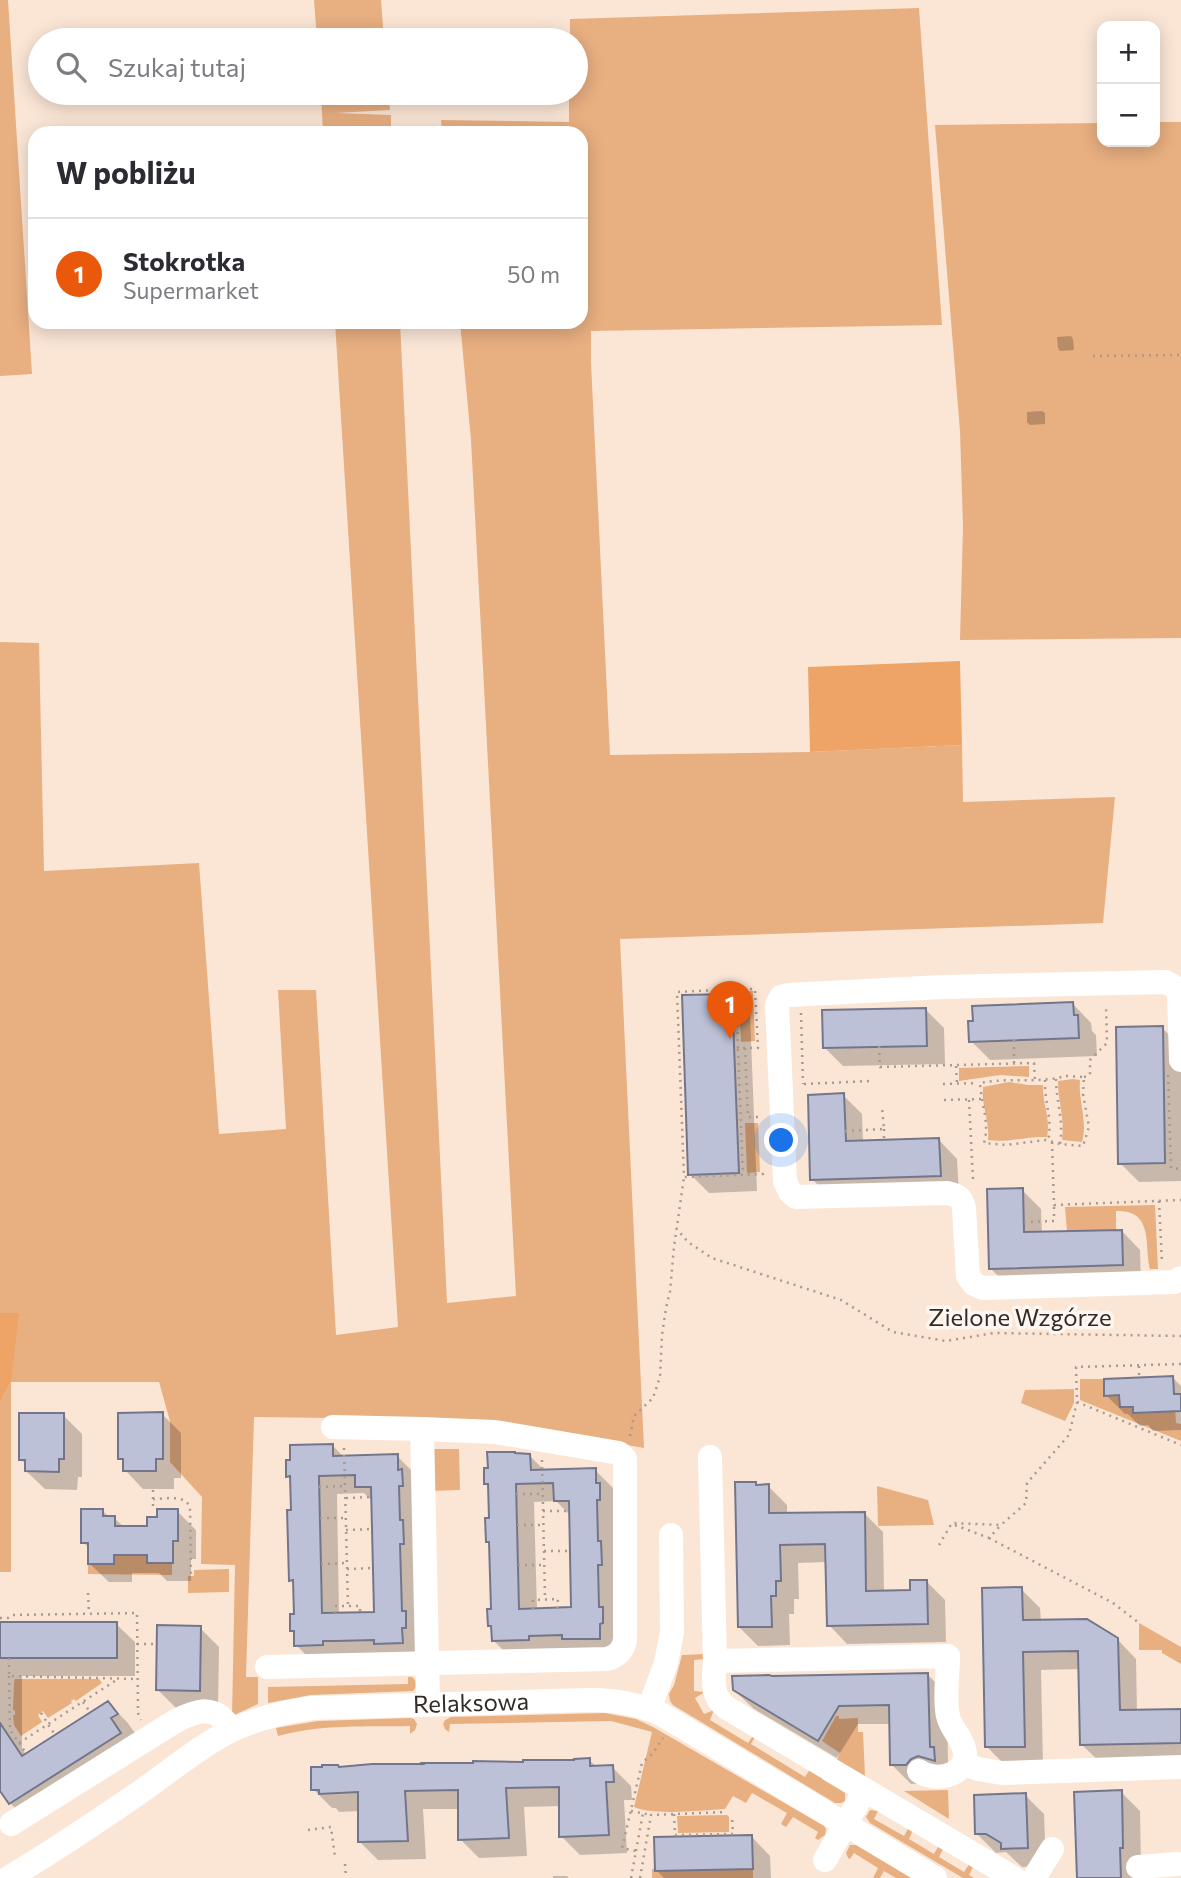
<!DOCTYPE html>
<html lang="pl">
<head>
<meta charset="utf-8">
<style>
  :root { --surface:#fff; --page:#f7f7f7; --text:#2b2b33; --muted:#7c7c81; --line:#e1e1e2; --accent:#ea580c }
  body { margin:0; font-family:Commissioner,sans-serif; background:var(--page); color:var(--text) }
  .controls { position:absolute; right:21px; top:21px; display:grid; overflow:hidden; border-radius:14px; box-shadow:0 4px 18px #0003 }
  .controls button { width:63px; height:63px; display:grid; place-items:center; padding:0; border:0; border-bottom:2px solid var(--line); background:var(--surface); color:var(--text); font:35px sans-serif }
  .you { position:absolute; left:782px; top:1141px; width:24px; height:24px; margin:-18px; border:5px solid #fff; border-radius:50%; background:#1a73e8; box-shadow:0 0 0 10px #1a73e833 }
  .badge { display:grid; place-items:center; width:46px; height:46px; border-radius:50%; background:var(--accent); color:#fff; font-size:23px; font-weight:700 }
  .pin { position:absolute; translate:-50% -58px; filter:drop-shadow(0 2px 4px #0008) }
  .pin::after { content:''; position:absolute; top:37px; width:24px; height:21px; background:inherit; clip-path:polygon(0 0,100% 0,50% 100%) }
  .list { margin:0; padding:0; list-style:none }
  h2 { display:flex; justify-content:space-between; align-items:center; height:91px; margin:0; padding:0 28px; font-size:30px }
  h2 small { font-size:23px; font-weight:400; color:var(--muted) }
  .list li { display:grid; grid-template-columns:46px 1fr auto; gap:21px; align-items:center; box-sizing:border-box; height:112px; padding:0 28px; border-top:2px solid var(--line) }
  .list b { display:block; font-size:26px; white-space:nowrap }
  .list p { margin:0; font-size:23px; white-space:nowrap; color:var(--muted) }
  .list em { font-size:23px; font-style:normal; color:var(--muted) }
  .icon { flex:none; width:38px; height:38px; fill:none; stroke:currentColor; stroke-width:2; stroke-linecap:round; stroke-linejoin:round }
  .map { position:relative; flex:none; width:1181px; height:1878px; overflow:hidden }
  .search { position:absolute; background:var(--surface); box-shadow:0 4px 18px #0003; left:28px; top:28px; width:560px; height:77px; display:flex; align-items:center; gap:18px; box-sizing:border-box; padding:0 24px; border-radius:38px; color:var(--muted); font-size:26px }
  .panel { position:absolute; background:var(--surface); box-shadow:0 4px 18px #0003; left:28px; top:126px; width:560px; height:203px; border-radius:21px }
  .map>svg:first-child { display:block }
  .green { fill:#e8af81 }
  .forest { fill:#efa467 }
  .shadow { fill:#0003; fill-rule:evenodd }
  .building { fill:#bdc1d7; stroke:#73768b; stroke-width:2; fill-rule:evenodd }
  .lines { fill:none; stroke-linecap:round; stroke-linejoin:round }
  .path { stroke:#a9998e; stroke-width:2.5; stroke-dasharray:2 5; stroke-linecap:butt }
  .minor { stroke:#fff; stroke-width:24 }
  .labels { text-anchor:middle; stroke-width:7; stroke-linejoin:round; paint-order:stroke }
  .street-label { font-size:24px; fill:#332b25; stroke:#fff6ef }
</style>
</head>
<body>
<div class="map">
<svg width="1181" height="1878" viewBox="0 0 1181 1878">
  <rect width="100%" height="100%" fill="#fbe6d6"/>
  <!-- green -->
  <path class="green" d="M0,0H8L32,374L0,376Z
    M314,0H381L384,40H317Z
    M919,8L942,325L591,331V363L610,755L810,752L962,745L963,802L1115,797L1103,923L620,939L644,1448L490,1420L254,1417L246,1677H258V1704L232,1716L235,1565L201,1564L202,1497L170,1462V1421L159,1382H11V1572H0V1403L11,1382L0,1313V642L39,643L44,871L199,863L219,1134L286,1129L278,990H316L336,1335L398,1327L335,322H400L447,1303L516,1296L471,440L460,322H581V133H442L441,120L569,122V93H576V40H570V19Z
    M321,93H388L390,110L335,113L391,115V133H323Z
    M1155,122H1181V638L960,640L963,526L960,431L935,125L1102,123V142H1155Z
    M753,991L755,1041L741,1042L739,992Z
    M1029,1066V1077L1000,1075L959,1081V1068Z
    M1073,1079L1080,1080C1078,1101 1088,1121 1082,1142L1062,1140C1065,1119 1058,1102 1058,1081Z
    M1009,1082L1028,1085H1043C1042,1103 1051,1119 1047,1137C1026,1136 1008,1143 988,1140C990,1121 981,1105 983,1087Z
    M745,1123H758L760,1172L747,1173Z
    M1155,1205L1158,1269H1150C1144,1244 1154,1210 1116,1211V1230L1067,1231L1065,1207Z
    M1080,1379H1104V1395H1119L1120,1407H1133V1413L1158,1412L1175,1406L1176,1423L1181,1424V1441L1080,1400Z
    M1074,1389V1403L1065,1421L1021,1403L1025,1390Z
    M429,1449H459L460,1490L430,1491Z
    M877,1486L928,1500L934,1525L878,1526Z
    M114,1555H147V1563H172V1575L88,1574V1564H114Z
    M229,1569V1592L188,1593V1576H194V1570Z
    M1139,1623L1181,1647V1664L1162,1653V1650H1139Z
    M707,1654V1659L694,1660V1691L705,1692L695,1698L704,1714L714,1710L710,1720L748,1743L754,1734L756,1735L751,1744L805,1777L810,1769L824,1775L822,1779L845,1793V1801L841,1803H835L673,1705L670,1701L669,1694L674,1685L682,1655Z
    M408,1677H412L416,1681V1687L413,1691L311,1695L268,1703V1687L408,1684Z
    M15,1679H99L102,1683L76,1701L74,1699L71,1701L72,1703L48,1718L43,1711L38,1715L42,1722L21,1736L14,1725L13,1715H15V1711L13,1710L14,1682Z
    M605,1713L636,1719L653,1727L824,1826L826,1829L825,1835L818,1840L815,1838L818,1832L793,1817L786,1827L781,1824L787,1813L752,1793L746,1803L733,1796L725,1809C703,1810 653,1816 634,1807L652,1732L611,1721L450,1724L449,1732L445,1729L443,1724L445,1720L451,1717Z
    M836,1716H839V1719L858,1718V1732H863L865,1776L837,1760L840,1753L822,1741Z
    M410,1718L414,1719L417,1724L415,1730L410,1734V1726C366,1727 321,1724 278,1736L276,1728L318,1721Z
    M948,1790L949,1819L904,1791Z
    M870,1810L878,1811L874,1819L904,1836L909,1827L913,1830L909,1839L934,1854L939,1845L944,1847L939,1857L964,1872L970,1863L974,1865L969,1875L974,1878H963L870,1823L866,1817Z
    M727,1815L729,1817V1832L678,1833L677,1816Z
    M850,1845H856L911,1878H896L884,1871L880,1878H873L878,1868L854,1853L850,1859L848,1858L846,1853Z
    M652,1869H655V1871L753,1869V1878H652Z"/>
  <!-- forest -->
  <path class="forest" d="M960,661L962,745L810,752L808,667Z
    M0,1313H19L11,1382L0,1403Z"/>
  <!-- shadow -->
  <path class="shadow" d="M1071,336L1073,339L1074,350L1060,351L1058,348L1057,337Z
    M1042,411L1045,413V424L1030,425L1027,422V412Z
    M732,995L750,1014L757,1191L709,1193L690,1174Z
    M1073,1004L1091,1023L1092,1031L1096,1035L1097,1056L990,1060L971,1041Z
    M925,1009L944,1028L945,1064L843,1066L824,1047Z
    M1162,1028L1181,1046V1181L1139,1182L1120,1163Z
    M843,1095L862,1114L863,1142L939,1140L957,1159L959,1194L831,1198L812,1179Z
    M1022,1190L1041,1209L1042,1233L1122,1231L1140,1250L1141,1284L1009,1287L990,1268Z
    M1173,1378L1181,1386V1430L1153,1431L1148,1425L1140,1426L1128,1414H1125L1106,1395Z
    M162,1414L181,1433V1478H174V1489H143L125,1470V1463L120,1458Z
    M63,1415L82,1434V1477H78L77,1490L45,1489L26,1471V1465L21,1459Z
    M332,1445L344,1457L397,1456L416,1475L421,1661L315,1664L296,1645V1634L292,1630L295,1616V1584L291,1580L292,1480L288,1476ZM364,1493L373,1502L376,1614L339,1615L337,1494Z
    M530,1456L545,1471L595,1470L614,1489L618,1657L512,1659L494,1641L493,1629L489,1626L493,1611L491,1545L487,1542L491,1519L490,1488L486,1484ZM556,1501L571,1516L573,1609L537,1610L534,1502Z
    M755,1484L758,1486H768L787,1505V1515L864,1513L883,1532L884,1592H912L926,1581L945,1600L946,1642L847,1644L829,1625L827,1562L798,1563L799,1599H794V1614H789L790,1645L758,1646L739,1627Z
    M102,1510L110,1518H114L124,1527H148L159,1518L177,1511L196,1530V1559H191V1581H167L159,1573H132V1582H109L90,1564V1549L83,1542Z
    M1021,1589L1040,1608L1041,1622L1117,1639L1136,1659L1137,1711L1181,1710V1762L1101,1763L1082,1745L1080,1669L1041,1670L1043,1765H1005L987,1747Z
    M0,1623L116,1624L135,1642V1676H22V1748L26,1755L108,1703L127,1722L135,1733L29,1822L10,1803L0,1788Z
    M200,1628L219,1647L218,1709L176,1708L157,1689Z
    M928,1675L947,1694L948,1763L925,1783L911,1784L892,1765L891,1724H858L837,1758L754,1709L734,1690Z
    M589,1760L597,1767H612L631,1786L632,1800H624L627,1853L580,1855L561,1836V1806L524,1807L527,1856L479,1858L460,1839V1809H423L426,1859L378,1860L359,1841L360,1811L339,1812L336,1808H332L313,1789Z
    M1121,1792L1140,1811L1141,1866L1138,1878H1078Z
    M1025,1795L1044,1814L1046,1866L1022,1867L1006,1852L996,1853L977,1834Z
    M752,1837L770,1856L771,1878H664L656,1870Z
    M553,1876H567L569,1878H553Z"/>
  <!-- building -->
  <path class="building" d="M732,994L739,1173L688,1175L682,995Z
    M1073,1002L1074,1015H1078L1079,1038L969,1042L968,1021H973L972,1006Z
    M926,1008L927,1046L823,1048L822,1010Z
    M1163,1026L1165,1163L1118,1164L1116,1027Z
    M844,1093L846,1141L939,1138L941,1176L810,1180L808,1095Z
    M1023,1188L1024,1232L1122,1230L1123,1265L989,1269L987,1189Z
    M1173,1376L1174,1394H1181V1411L1133,1413V1407H1120L1119,1395L1104,1396V1379Z
    M163,1412V1459H156V1471H123V1459H118V1413Z
    M19,1413H64V1459H59V1472L25,1471V1460H19Z
    M333,1444V1456L398,1454V1470L402,1469L403,1486H399L400,1520H403L404,1544H400L402,1611H406V1628H402L403,1643L374,1644V1640L335,1641H323V1645L294,1646V1631H290V1614H294L293,1580L289,1581L288,1544L287,1510H291L290,1476L286,1477V1460H290V1445ZM355,1475V1487H371L374,1612L322,1613L319,1476Z
    M487,1452H515V1453L530,1454L531,1470L596,1468V1483H600V1500H597L598,1541H601L602,1565H598L599,1607H603V1623L600,1624V1639H562V1635L529,1636V1640L492,1641L491,1626H488L487,1609H491L489,1542H486L485,1518H489L488,1484H484V1468H488ZM553,1483L554,1501H569L571,1607L519,1609L516,1484Z
    M735,1482H756V1485L769,1484V1513L865,1512L866,1591L910,1590V1580H927L928,1624L827,1626L825,1544L780,1545L781,1581H776V1596H771L772,1627H738Z
    M81,1509H103V1516H115V1526H147V1517H157V1509H178V1541H173V1563H147V1555H114V1564H88V1543H81Z
    M1022,1587L1023,1620L1087,1619L1118,1638L1120,1710L1181,1709V1743L1080,1745L1078,1651L1023,1652L1025,1747H985L982,1588Z
    M0,1622H117V1658H0Z
    M157,1625L201,1626L200,1691L156,1690Z
    M928,1673L930,1747H934L935,1761L918,1756L911,1759L906,1765H890L889,1705L839,1706L818,1741L733,1690L732,1676L769,1675L772,1676Z
    M108,1701L118,1714L111,1718L121,1733L9,1804L0,1791V1723L22,1756Z
    M590,1758V1766L613,1765L614,1782H606L609,1835L559,1837V1787L506,1788L509,1838L458,1840V1790L405,1791L408,1841L358,1842V1792L319,1794V1790H311V1767H322V1765H338L339,1767L372,1764H423L422,1763H473V1761L523,1762V1760H574V1759Z
    M1122,1790L1123,1848H1120L1121,1878H1077L1074,1792Z
    M1026,1793L1028,1848L1001,1849V1843L986,1834H975L974,1795Z
    M752,1835L753,1869L655,1871L654,1837Z"/>
  <g class="lines">
    <!-- path -->
    <path class="path" d="M1093,356L1181,355
      M736,989L677,992L684,1177L763,1174L762,1171
      M736,989H755L758,1048H738Z
      M801,1013L803,1084
      M1014,1040V1064
      M879,1046L880,1067L1034,1063L1035,1081
      M745,1048L748,1117H761V1119
      M738,1049L743,1175
      M956,1066L957,1084
      M1168,1075L1171,1168L1181,1169
      M1066,1076L1084,1077L1083,1094L1089,1127L1083,1146L1060,1144L1046,1140L1006,1145L984,1143C990,1123 981,1103 980,1083C1010,1077 1035,1084 1066,1076Z
      M1084,1077L1090,1075V1060L1107,1043L1106,1005
      M1056,1079C1056,1101 1064,1121 1060,1144
      M1045,1080C1044,1101 1053,1120 1048,1141
      M804,1084L870,1081
      M943,1084L978,1083
      M944,1100L981,1099
      M969,1100L973,1180
      M884,1129V1140
      M845,1131L884,1129L882,1107
      M1052,1142L1054,1205L1181,1200
      M1159,1201L1162,1263
      M1024,1222L1054,1221V1206
      M676,1228L688,1242L712,1258L841,1300L893,1332L946,1341L994,1333L1181,1336
      M1181,1364L1076,1367L1077,1402L1181,1445
      M1139,1366V1378
      M630,1436L634,1416L653,1398L660,1377L662,1335L666,1308L670,1292L674,1247L684,1177
      M344,1448L348,1606
      M542,1460L545,1599
      M319,1487L344,1486
      M153,1490V1509
      M516,1494H541
      M346,1498L371,1497
      M153,1499C165,1499 184,1494 190,1507L191,1576
      M543,1511H569
      M320,1518H344
      M517,1525H542
      M955,1525L989,1538L1001,1525
      M346,1530L372,1529
      M989,1538L1113,1603L1139,1623
      M939,1545L952,1523L1001,1525L1026,1503L1027,1483L1069,1435L1077,1402
      M544,1551H570
      M321,1564L347,1563
      M518,1565H543
      M347,1569L373,1568
      M88,1593L89,1614
      M533,1609V1600L558,1599L557,1608
      M335,1613V1606H360V1612
      M0,1618H8L12,1615L137,1613L138,1713L141,1720
      M137,1644H157
      M9,1658V1676L137,1679
      M9,1676L10,1730L19,1743L118,1679
      M83,1702L90,1712
      M41,1713L55,1735
      M19,1743L26,1753
      M631,1811L651,1815
      M674,1814L675,1835L733,1834L732,1816
      M308,1830L331,1827L335,1857
      M636,1851L643,1813
      M345,1864L346,1878
      M631,1878L636,1851L622,1848L642,1763L653,1753L663,1738
      M640,1878L651,1815L726,1812"/>
    <!-- minor -->
    <g class="minor">
      <path d="M1181,1060L1179,994L1177,989L1166,982L942,987L789,995L781,997L777,1005L785,1181L790,1192L796,1197L947,1193C957,1195 962,1197 964,1208L968,1276L974,1284L983,1288L1174,1282L1181,1278"/>
      <path d="M333,1427L422,1429L428,1704"/>
      <path d="M710,1457L715,1661C714,1680 710,1696 727,1708L865,1790"/>
      <path d="M715,1661L948,1656C948,1673 944,1700 948,1716C951,1730 965,1740 965,1755C965,1777 933,1782 919,1771"/>
      <path d="M267,1667L607,1659C617,1656 623,1651 625,1640V1459L619,1453L495,1432L422,1429"/>
      <path d="M649,1709L666,1663L672,1632L671,1535"/>
      <path d="M964,1764L978,1769L1002,1773L1181,1767"/>
      <path d="M11,1824L174,1722C197,1710 216,1703 231,1730"/>
      <path d="M825,1860L865,1790L1014,1878"/>
      <path d="M1138,1867L1177,1864"/>
      <path id="s1" d="M8,1878C51,1853 92,1825 133,1797C164,1776 198,1747 230,1731C256,1718 284,1712 312,1708L590,1700C615,1700 638,1704 661,1714L935,1878"/>
      <path d="M1034,1878L1052,1849"/>
    </g>
  </g>
  <g class="labels">
    <!-- street labels -->
    <g class="street-label">
      <text x="1020" y="1326">Zielone Wzgórze</text>
      <text dy="8" stroke="none"><textPath href="#s1" startOffset="511">Relaksowa</textPath></text>
    </g>
  </g>
</svg>
<div class="controls">
<button>+</button>
<button>−</button>
</div>
<div class="you"></div>
<div class="pin badge" style="left:730px;top:1039px">1</div>
<div class="search"><svg class="icon" aria-label="search" viewBox="0 0 24 24"><circle cx="10" cy="10" r="6"/><path d="M15 15l6 6"/></svg>Szukaj tutaj</div>
<section class="panel">
<h2>W pobliżu<small></small></h2>
<ul class="list">
<li><span class="badge">1</span><div><b>Stokrotka</b><p>Supermarket</p></div><em>50 m</em></li>
</ul>
</section>
</div>
</body>
</html>
